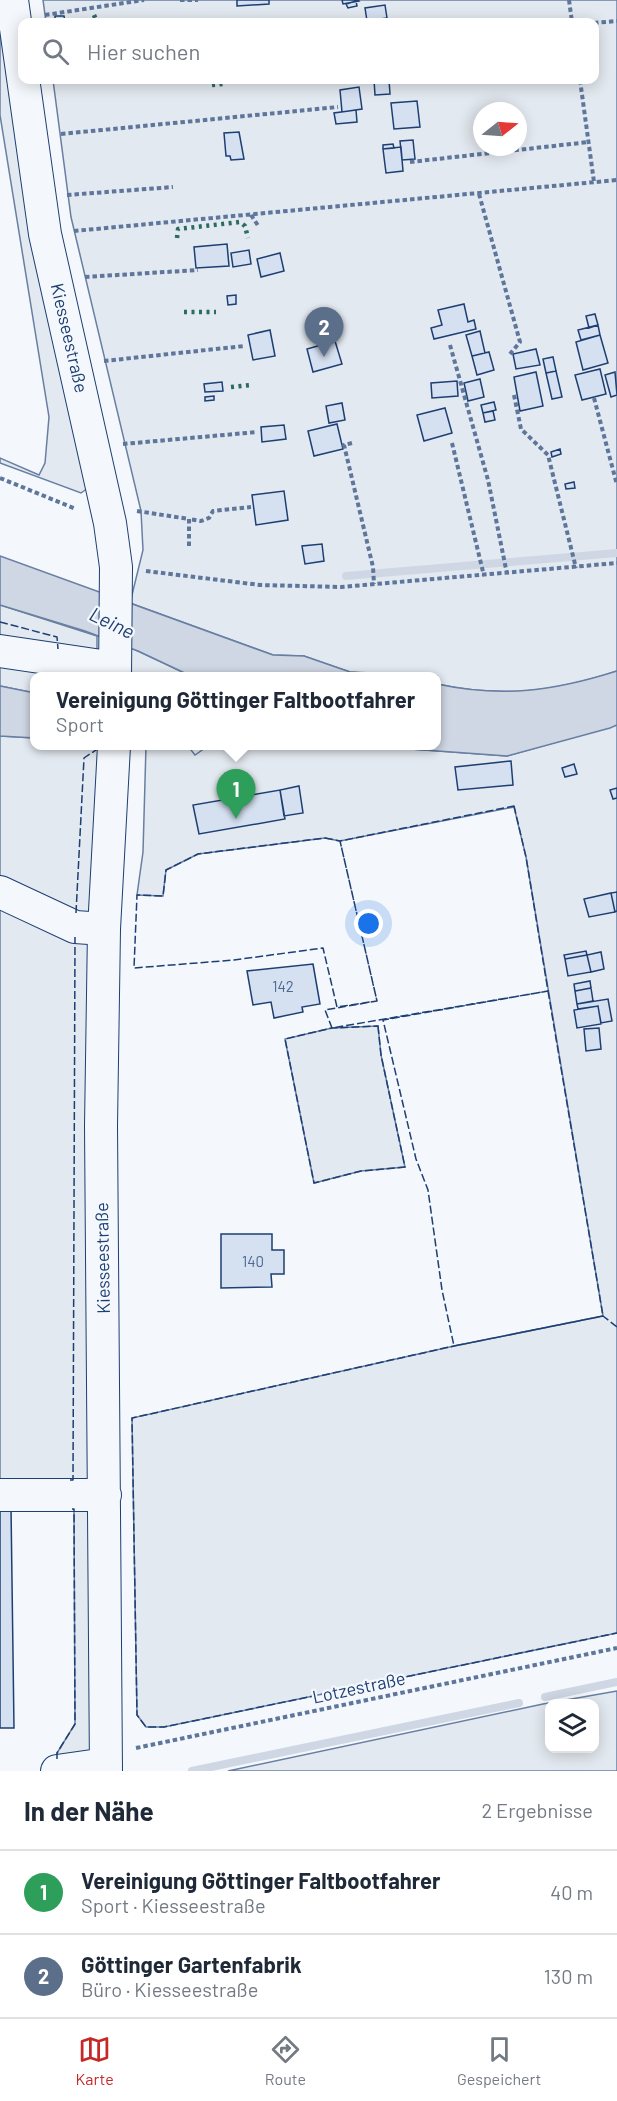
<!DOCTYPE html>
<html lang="de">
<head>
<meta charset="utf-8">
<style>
  :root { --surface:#fff; --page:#f6f6f7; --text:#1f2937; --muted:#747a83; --line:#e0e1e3; --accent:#c62828 }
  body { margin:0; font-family:Barlow,sans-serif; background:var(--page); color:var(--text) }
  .controls { position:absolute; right:18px; bottom:18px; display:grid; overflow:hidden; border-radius:12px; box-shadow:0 3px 15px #0003 }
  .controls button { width:54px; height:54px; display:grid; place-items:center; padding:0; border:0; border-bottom:2px solid var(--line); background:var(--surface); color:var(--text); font:30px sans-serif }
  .compass { position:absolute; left:473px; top:102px; width:54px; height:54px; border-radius:50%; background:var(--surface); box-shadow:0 3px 15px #0003; rotate:73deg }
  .you { position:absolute; left:369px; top:924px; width:21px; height:21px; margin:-15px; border:4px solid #fff; border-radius:50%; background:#1a73e8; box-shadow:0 0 0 9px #1a73e833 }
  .badge { display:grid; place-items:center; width:39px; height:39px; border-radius:50%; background:var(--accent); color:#fff; font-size:20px; font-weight:700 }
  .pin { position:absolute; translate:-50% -50px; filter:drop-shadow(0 2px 3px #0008) }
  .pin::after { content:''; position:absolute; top:32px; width:21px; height:18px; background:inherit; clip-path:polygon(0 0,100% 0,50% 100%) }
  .popup { position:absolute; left:30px; top:672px; width:411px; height:78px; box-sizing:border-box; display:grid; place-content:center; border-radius:12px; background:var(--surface); filter:drop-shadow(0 2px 4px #0005); font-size:20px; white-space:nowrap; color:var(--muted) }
  .popup b { font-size:22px; color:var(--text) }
  .popup::after { content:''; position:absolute; left:50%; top:100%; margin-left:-12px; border:12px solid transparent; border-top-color:var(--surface) }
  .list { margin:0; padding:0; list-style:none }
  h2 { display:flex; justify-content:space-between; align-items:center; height:78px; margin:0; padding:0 24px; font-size:26px }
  h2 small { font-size:20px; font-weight:400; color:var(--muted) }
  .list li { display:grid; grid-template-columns:39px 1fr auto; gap:18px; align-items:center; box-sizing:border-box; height:84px; padding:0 24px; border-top:2px solid var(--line) }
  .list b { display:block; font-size:22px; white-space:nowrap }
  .list p { margin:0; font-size:20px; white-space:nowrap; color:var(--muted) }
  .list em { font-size:20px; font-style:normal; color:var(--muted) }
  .icon { flex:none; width:33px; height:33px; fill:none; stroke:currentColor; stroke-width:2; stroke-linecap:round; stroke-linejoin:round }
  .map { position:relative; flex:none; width:617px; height:1771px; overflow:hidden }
  .search { position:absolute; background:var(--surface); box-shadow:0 3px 15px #0003; left:18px; right:18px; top:18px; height:66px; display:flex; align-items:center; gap:15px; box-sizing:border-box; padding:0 21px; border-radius:12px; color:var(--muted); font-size:22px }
  .sheet { height:246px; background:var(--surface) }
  nav { display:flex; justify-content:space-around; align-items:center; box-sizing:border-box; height:84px; border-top:2px solid var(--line); background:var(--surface); font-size:16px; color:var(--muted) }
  nav a { display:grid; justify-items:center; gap:3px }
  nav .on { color:var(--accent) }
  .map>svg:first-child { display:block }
  .green { fill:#e3e9f0; stroke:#687fa3; stroke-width:1.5; fill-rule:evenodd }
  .water { fill:#cfd7e4; stroke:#687fa3; stroke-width:1.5 }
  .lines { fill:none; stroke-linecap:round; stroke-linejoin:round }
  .stream { stroke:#cfd7e4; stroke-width:8 }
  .building { fill:#d5e0f0; stroke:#1d3f73; stroke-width:1.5 }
  .minor-casing { stroke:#1d3f73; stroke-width:34 }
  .path { stroke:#5e769c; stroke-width:4; stroke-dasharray:4.5 3; stroke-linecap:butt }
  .minor { stroke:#f4f7fb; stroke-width:32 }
  .hedge { stroke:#2c6c60; stroke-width:4.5; stroke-dasharray:3 4.5; stroke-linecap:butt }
  .fence { stroke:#1d3f73; stroke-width:1.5; stroke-dasharray:8 3; stroke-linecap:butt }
  .labels { text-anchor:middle; stroke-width:4.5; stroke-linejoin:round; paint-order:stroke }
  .number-label { font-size:15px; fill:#4b6792 }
  .street-label { font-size:18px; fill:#1d3f73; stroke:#f4f7fb }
  .water-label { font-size:20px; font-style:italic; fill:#1d3f73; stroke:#f4f7fb }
</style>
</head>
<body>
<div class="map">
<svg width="617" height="1771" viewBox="0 0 617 1771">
  <rect width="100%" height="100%" fill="#f4f7fb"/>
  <!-- green -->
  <path class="green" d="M0,0L88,488L81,493L0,463V458L39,475L45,463L49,417L0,115Z
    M43,0H617V671C554,692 502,698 437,684V676L350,672L304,656L273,655L130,603L143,550L141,511L71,217L53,80H594V22H46ZM482,111H518V147H482Z
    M0,605L97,636V650L0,641Z
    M131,648L138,651L191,676H131Z
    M0,657L48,664V676H35V693L0,686Z
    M617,725V1633L164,1727H146L137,1715L132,1418L454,1346L603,1316L526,857L514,807L340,841L325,838L198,854L166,870L163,896L137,895L143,852L146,746H188L195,755L208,746H369L507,756Z
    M0,736L35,738V746H105L98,1771H58L57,1753L75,1724L74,1509L0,1481Z
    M378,1026L381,1055L405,1167L361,1171L314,1183L285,1039L332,1028Z
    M617,1691V1771H228L543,1704ZM550,1704H594V1748H550Z"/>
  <!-- water -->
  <path class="water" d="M0,556L273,655L304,656L350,672L400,676H191L138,651L85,631L0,605Z
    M617,671V725L610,728L507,756L369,746H437V684C502,698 554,691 617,671Z
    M0,686L35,693V738L0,736Z"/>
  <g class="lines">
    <!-- stream -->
    <path class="stream" d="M346,576L617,553
      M545,1697L617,1682
      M192,1771L519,1703"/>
  </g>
  <!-- building -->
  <path class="building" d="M237,0H269V4L237,6Z
    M342,0H358L359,1L343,4Z
    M356,1L357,6L348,8L346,4Z
    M385,5L387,18L367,21L365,8Z
    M55,16H64L65,22H55Z
    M374,80H389L390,94L375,95Z
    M359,87L362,109L342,112L340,90Z
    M417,101L420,127L394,129L391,103Z
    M356,110L357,122L336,124L334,113Z
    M239,132L244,159L231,160L230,156H226L224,133Z
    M413,140L415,159L402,160L400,141Z
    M393,144L394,148L383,149V145Z
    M401,147L403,171L386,173L383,149Z
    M227,244L229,266L196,268L194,247Z
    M249,250L251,264L233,267L231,253Z
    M280,253L284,271L261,277L257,259Z
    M236,295V304L228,305L227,296Z
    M464,304L468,322L474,320L476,329L434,339L431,328L442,325L438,310Z
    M595,314L598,325L589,328L586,316Z
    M598,325L600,335L581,340L578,330Z
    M270,330L275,356L253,360L248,335Z
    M480,331L485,353L472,356L466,335Z
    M600,335L608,363L583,370L576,342Z
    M335,341L342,364L313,372L307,349Z
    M536,349L540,365L516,369L513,354Z
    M489,352L494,370L477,375L472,356Z
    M553,357L556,371L546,373L543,359Z
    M600,369L606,394L582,400L575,375Z
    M556,371L562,397L552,399L546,373Z
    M536,372L543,406L520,411L514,377Z
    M615,372L617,395L611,397L605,375Z
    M480,379L484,397L468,401L464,383Z
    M457,381L458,396L432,398L431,383Z
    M222,382L223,391L205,392L204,384Z
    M214,396V400L205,401V397Z
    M494,402L496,410L483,413L481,405Z
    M342,403L345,420L329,423L326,406Z
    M445,408L452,433L424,441L417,415Z
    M493,411L495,420L485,422L483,413Z
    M337,424L343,449L314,456L308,431Z
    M284,425L286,439L262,442L261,427Z
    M560,449L561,454L552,457L551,452Z
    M574,482L575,488L566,489L565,484Z
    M284,491L288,520L256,525L252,495Z
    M322,544L324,561L305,564L302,546Z
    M511,761L513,785L458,790L455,767Z
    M574,764L577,774L565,777L562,768Z
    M299,786L303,813L284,816L280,790Z
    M617,788V798L613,799L610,790Z
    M280,790L285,819L199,834L193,805Z
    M617,892V911L615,912L611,893Z
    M611,893L615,912L589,917L584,899Z
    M586,951L587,955L565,959L564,955Z
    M601,952L604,969L591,972L587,955Z
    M587,955L591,972L568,976L565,959Z
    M313,964L320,1004L302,1007L303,1012L274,1018L271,1002L253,1005L247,971Z
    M590,981L591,988L575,991L574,984Z
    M591,988L593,1001L577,1004L575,991Z
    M608,999L612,1021L601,1023L598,1006L578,1009L577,1004Z
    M598,1006L601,1024L577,1028L574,1010Z
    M599,1028L601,1049L586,1051L584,1029Z
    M221,1234H272V1250H284V1274H271L272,1287L221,1288Z
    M0,1507H11L14,1728H0Z"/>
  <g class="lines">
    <!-- minor casing -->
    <g class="minor-casing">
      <path id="minor" d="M12,0L45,234L110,523L116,567L115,676
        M0,651L115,668
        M0,892L75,927L104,929
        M0,1495H105
        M57,1771L106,1764
        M106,1771L101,1126L104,929L114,746"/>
    </g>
    <!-- path -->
    <path class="path" d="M180,0H198
      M569,0L572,22
      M45,15L144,0
      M594,23L617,21
      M580,80L594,182
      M61,134L338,107
      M410,162L589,142
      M479,194L520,342L510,354
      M67,195L173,187
      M251,215L259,227
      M74,231L617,180
      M85,277L198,270
      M450,345L488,480L507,574
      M104,361L244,346
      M514,395L521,429L548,455L576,568
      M594,398L617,485
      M352,443L344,445L373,567L374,584
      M452,443L484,576
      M123,444L257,432
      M0,478L76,509
      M137,511L189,519
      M189,546V519L201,521L209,518L213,511L251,507
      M146,571L260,585L341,587L617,563
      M136,1748L617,1648"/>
    <!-- minor -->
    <use href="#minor" class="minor"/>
    <!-- hedge -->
    <path class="hedge" d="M94,15L97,22
      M178,80L181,86
      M212,85L223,84
      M177,238L178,229L240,222L245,226L248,238
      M184,312H216
      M231,387L252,385"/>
    <!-- fence -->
    <path class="fence" d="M0,622L57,637L58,649
      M514,806L526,857L548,991L332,1028L325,1010L377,1001L340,841Z
      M325,838L340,841L377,1001L337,1007L323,948L234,960L134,968L137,895L163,896L166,870L198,854Z
      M76,913L84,758L102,746
      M548,991L603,1316L454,1346L442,1290L428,1190L416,1159L383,1020Z
      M378,1026L381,1055L405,1167L361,1171L314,1183L285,1039L332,1028Z
      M617,1327L603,1316L454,1346L132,1418L137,1715L146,1727H164L617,1633
      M70,1480H73L75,937
      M57,1759V1753L75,1724L74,1509H72"/>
  </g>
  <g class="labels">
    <!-- number labels -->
    <g class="number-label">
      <text x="283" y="992">142</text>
      <text x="253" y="1267">140</text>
    </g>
    <!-- street labels -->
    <g class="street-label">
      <text transform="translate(69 338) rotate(77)" y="6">Kiesseestraße</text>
      <text transform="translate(103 1258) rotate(-91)" y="6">Kiesseestraße</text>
      <text transform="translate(359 1688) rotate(-12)" y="6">Lotzestraße</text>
    </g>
    <!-- water labels -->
    <g class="water-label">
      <text transform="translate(112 623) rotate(26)" y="7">Leine</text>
    </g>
  </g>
</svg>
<div class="controls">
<button><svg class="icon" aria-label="layers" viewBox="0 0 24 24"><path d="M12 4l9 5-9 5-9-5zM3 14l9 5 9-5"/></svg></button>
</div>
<svg class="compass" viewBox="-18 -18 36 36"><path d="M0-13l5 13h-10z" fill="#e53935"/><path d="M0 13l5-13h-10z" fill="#747a83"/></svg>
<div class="you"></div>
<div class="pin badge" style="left:236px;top:819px;background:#2e9e5b">1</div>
<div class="popup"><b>Vereinigung Göttinger Faltbootfahrer</b>Sport</div>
<div class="pin badge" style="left:324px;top:357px;background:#5c6f8a">2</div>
<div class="search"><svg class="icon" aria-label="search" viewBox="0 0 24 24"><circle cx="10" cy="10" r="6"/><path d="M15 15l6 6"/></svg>Hier suchen</div>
</div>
<section class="sheet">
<h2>In der Nähe<small>2 Ergebnisse</small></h2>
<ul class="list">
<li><span class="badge" style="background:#2e9e5b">1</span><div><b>Vereinigung Göttinger Faltbootfahrer</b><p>Sport · Kiesseestraße</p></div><em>40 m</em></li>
<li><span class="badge" style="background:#5c6f8a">2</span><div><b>Göttinger Gartenfabrik</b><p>Büro · Kiesseestraße</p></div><em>130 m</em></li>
</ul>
</section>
<nav>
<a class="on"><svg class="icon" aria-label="map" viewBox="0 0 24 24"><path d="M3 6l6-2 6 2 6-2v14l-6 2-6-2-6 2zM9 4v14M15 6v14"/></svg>Karte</a>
<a><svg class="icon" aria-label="directions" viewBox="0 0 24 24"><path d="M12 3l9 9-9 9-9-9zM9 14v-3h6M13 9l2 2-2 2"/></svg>Route</a>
<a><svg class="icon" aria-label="saved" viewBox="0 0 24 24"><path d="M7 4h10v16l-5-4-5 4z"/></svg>Gespeichert</a>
</nav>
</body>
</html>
